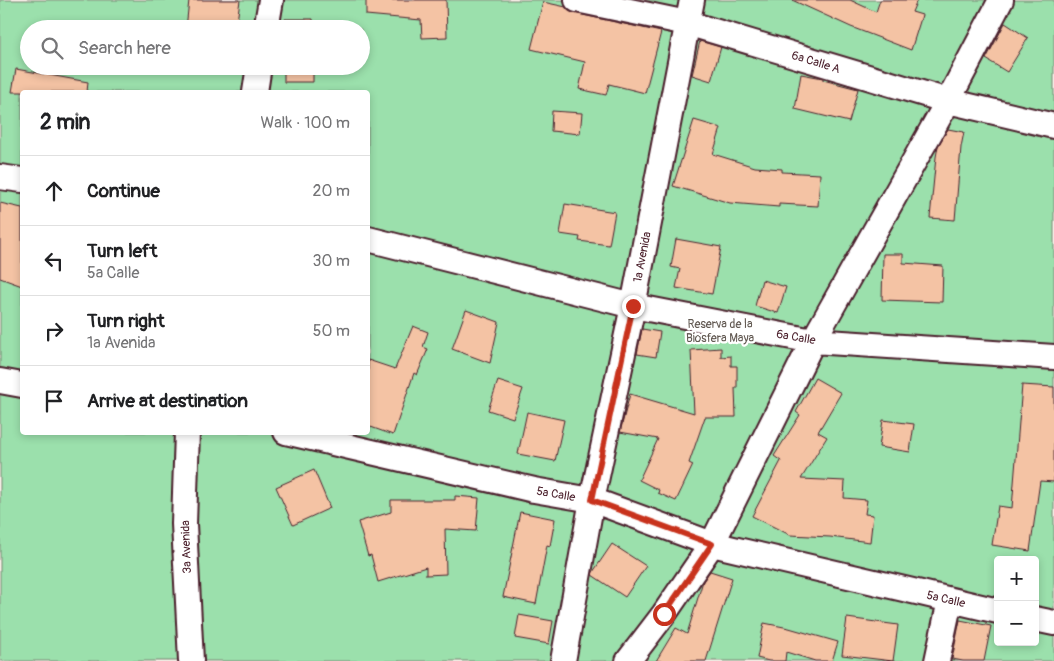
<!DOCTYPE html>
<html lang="en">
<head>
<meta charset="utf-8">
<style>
  :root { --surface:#fff; --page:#f6f6f6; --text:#202124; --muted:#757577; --line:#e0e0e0 }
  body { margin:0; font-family:Pangolin,sans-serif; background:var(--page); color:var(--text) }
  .controls { position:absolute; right:15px; bottom:15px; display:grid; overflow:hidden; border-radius:5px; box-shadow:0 2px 8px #0003 }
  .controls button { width:45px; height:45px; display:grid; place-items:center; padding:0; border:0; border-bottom:1px solid var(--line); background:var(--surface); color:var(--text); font:25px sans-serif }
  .stop { position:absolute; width:15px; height:15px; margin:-11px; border:4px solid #c8321e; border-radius:50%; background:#fff }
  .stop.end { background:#c8321e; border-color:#fff; box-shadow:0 1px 5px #0008 }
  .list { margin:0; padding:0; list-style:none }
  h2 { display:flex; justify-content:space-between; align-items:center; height:65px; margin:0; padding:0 20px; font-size:21px }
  h2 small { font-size:16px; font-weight:400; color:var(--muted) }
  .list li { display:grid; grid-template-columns:32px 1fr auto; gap:15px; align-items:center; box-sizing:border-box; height:70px; padding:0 20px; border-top:1px solid var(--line) }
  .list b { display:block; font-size:19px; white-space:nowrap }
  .list p { margin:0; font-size:16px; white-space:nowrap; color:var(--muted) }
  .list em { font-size:16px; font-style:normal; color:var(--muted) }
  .icon { flex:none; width:28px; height:28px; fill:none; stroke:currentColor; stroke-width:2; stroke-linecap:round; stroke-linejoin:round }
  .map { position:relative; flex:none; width:1054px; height:661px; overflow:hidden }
  .search { position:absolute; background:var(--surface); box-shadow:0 2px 8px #0003; left:20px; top:20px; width:350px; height:55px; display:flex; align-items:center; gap:12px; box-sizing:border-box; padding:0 18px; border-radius:28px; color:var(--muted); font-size:19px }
  .panel { position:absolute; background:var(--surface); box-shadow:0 2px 8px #0003; left:20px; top:90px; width:350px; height:345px; border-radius:5px }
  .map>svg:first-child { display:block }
  .green { fill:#9be0ac; stroke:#72806c; fill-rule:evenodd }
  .building { fill:#f4c3a4; stroke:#4a1f2b }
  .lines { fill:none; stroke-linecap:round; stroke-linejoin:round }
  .street-casing { stroke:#4a1f2b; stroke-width:28 }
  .street { stroke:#fff; stroke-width:24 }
  .route { stroke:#c8321e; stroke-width:6 }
  .labels { text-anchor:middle; stroke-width:4.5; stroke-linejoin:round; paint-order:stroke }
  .street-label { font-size:12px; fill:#4a1f2b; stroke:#fff }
  .park-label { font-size:12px; fill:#625952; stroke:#fff }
</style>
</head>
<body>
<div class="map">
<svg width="1054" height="661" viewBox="0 0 1054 661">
  <rect width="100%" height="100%" fill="#fdf3ed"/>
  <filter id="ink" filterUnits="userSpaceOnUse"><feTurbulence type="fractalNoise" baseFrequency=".02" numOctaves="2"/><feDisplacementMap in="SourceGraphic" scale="10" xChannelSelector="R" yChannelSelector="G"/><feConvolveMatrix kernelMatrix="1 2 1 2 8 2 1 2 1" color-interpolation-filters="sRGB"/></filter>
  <g filter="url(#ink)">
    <!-- green -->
    <path class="green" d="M0,0H1054V661H0ZM29,29H361V66H29ZM22,92H368V432H22ZM998,560H1035V642H998Z"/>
    <!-- building -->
    <path class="building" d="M189,0H240L236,29H186Z
      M366,0H446L447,37L422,38L421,20L366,15Z
      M792,0H850L876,12L880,0H917L912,12L922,15L911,50L851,27Z
      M543,2L566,7L574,13L661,32L645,93L609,84L606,95L579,89L585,62L531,49Z
      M285,19H313V29H285Z
      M1005,23L1028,38L1007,72L986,59Z
      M700,41L721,47L711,81L692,75Z
      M284,66H313V82H284Z
      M16,69L88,82L87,92H12Z
      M801,74L823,78V80L858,89L849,122L795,109Z
      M552,111L582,113L580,134L551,131Z
      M694,120L721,128L713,154L755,167L782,169V172L820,174L818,206L779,204V207L730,203L673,186Z
      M948,129L964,132L961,147L955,220L930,218L936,157L938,146Z
      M0,203L22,208V286L0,278Z
      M565,204L615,212L609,245L579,241L580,237L560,234Z
      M676,239L721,247L712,294L676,288L680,269L671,267Z
      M883,254H903V263L943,266L942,302L882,300Z
      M762,280L786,287L778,313L755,306Z
      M466,310L499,322L490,363L452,349Z
      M413,326L428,332L423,347L428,349L417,375L414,373L393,435L368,426V360L395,369Z
      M642,329L660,332L656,357L637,354Z
      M721,348V357L731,356V366H737V388H735L736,417H705L689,463L693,465L676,501L658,493L659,490L639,480L658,439L620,432L630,394L694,413L691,350Z
      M815,378L841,393L818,432L827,437L801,479L845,481L844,498L867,500L865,514L873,515L870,542L830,537L790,535L752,516L781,461L774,456L800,415L796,412Z
      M498,381L523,389L513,418L488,410Z
      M1022,385L1054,387V482L1040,481L1030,551L992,545L998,506L1012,508Z
      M527,412L564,420L555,461L518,454Z
      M883,420L914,424L910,452L879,447Z
      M314,470L330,508L293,525L276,487Z
      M455,496L479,498L476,531L445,529L446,574L426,575V567L378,582L371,555L368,556L358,522L391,512V500H455Z
      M520,512L555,519L550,546L547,545L536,604L503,597Z
      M612,544L646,566L625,597L592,575L593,572Z
      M710,571L732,578L706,661H656L676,628L687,634L703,581Z
      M519,615L553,621L549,644L515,638Z
      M847,618L898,625L893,661L842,655Z
      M960,620L991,626L984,661H963L952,659Z
      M764,623L789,628L838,642L832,661H815L786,652L785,661H769L757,658Z"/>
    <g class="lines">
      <!-- street casing -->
      <g class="street-casing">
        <path id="street" d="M577,0L687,23L948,101L1054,126
          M266,29L271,0
          M255,92L259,66
          M0,177L22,180
          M368,239L633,306L813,341L1054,357
          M0,381L22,385
          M187,432L184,524L191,661
          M286,432L534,490L592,500L712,544L998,611
          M1035,619L1054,623
          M563,661L592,500L633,306L692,0
          M628,661L664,614L712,544L813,341L948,101L1001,0
          M937,661L950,600"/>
      </g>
      <!-- street -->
      <use href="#street" class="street"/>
    </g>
  </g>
  <g class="lines" filter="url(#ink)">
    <!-- route -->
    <path class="route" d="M633,306L592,500L712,544L664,614"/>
  </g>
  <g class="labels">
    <!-- street labels -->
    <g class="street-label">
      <text transform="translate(816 62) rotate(17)" y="4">6a Calle A</text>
      <text transform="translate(642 257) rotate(-79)" y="4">1a Avenida</text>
      <text transform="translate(796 337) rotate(10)" y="4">6a Calle</text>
      <text transform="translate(556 494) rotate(10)" y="4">5a Calle</text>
      <text transform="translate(186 547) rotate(-92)" y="4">3a Avenida</text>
      <text transform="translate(946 599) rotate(13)" y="4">5a Calle</text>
    </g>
    <!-- park labels -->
    <g class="park-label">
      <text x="720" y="328">Reserva de la<tspan x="720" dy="14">Biosfera Maya</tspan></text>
    </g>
  </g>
</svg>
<div class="controls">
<button>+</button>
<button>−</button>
</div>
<div class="stop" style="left:664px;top:614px"></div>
<div class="stop end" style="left:633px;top:306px"></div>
<div class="search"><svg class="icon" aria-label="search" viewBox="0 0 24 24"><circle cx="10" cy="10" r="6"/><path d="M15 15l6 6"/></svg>Search here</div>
<section class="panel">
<h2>2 min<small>Walk · 100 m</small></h2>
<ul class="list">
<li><svg class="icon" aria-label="ahead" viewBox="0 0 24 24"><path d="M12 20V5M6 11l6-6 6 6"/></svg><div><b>Continue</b></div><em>20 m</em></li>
<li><svg class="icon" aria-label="left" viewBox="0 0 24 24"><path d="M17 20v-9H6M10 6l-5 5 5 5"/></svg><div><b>Turn left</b><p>5a Calle</p></div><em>30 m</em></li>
<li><svg class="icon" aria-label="right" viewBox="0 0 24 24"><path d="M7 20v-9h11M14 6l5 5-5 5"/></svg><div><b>Turn right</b><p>1a Avenida</p></div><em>50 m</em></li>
<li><svg class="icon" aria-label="arrive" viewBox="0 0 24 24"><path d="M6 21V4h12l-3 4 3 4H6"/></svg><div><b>Arrive at destination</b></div></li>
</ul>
</section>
</div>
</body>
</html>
